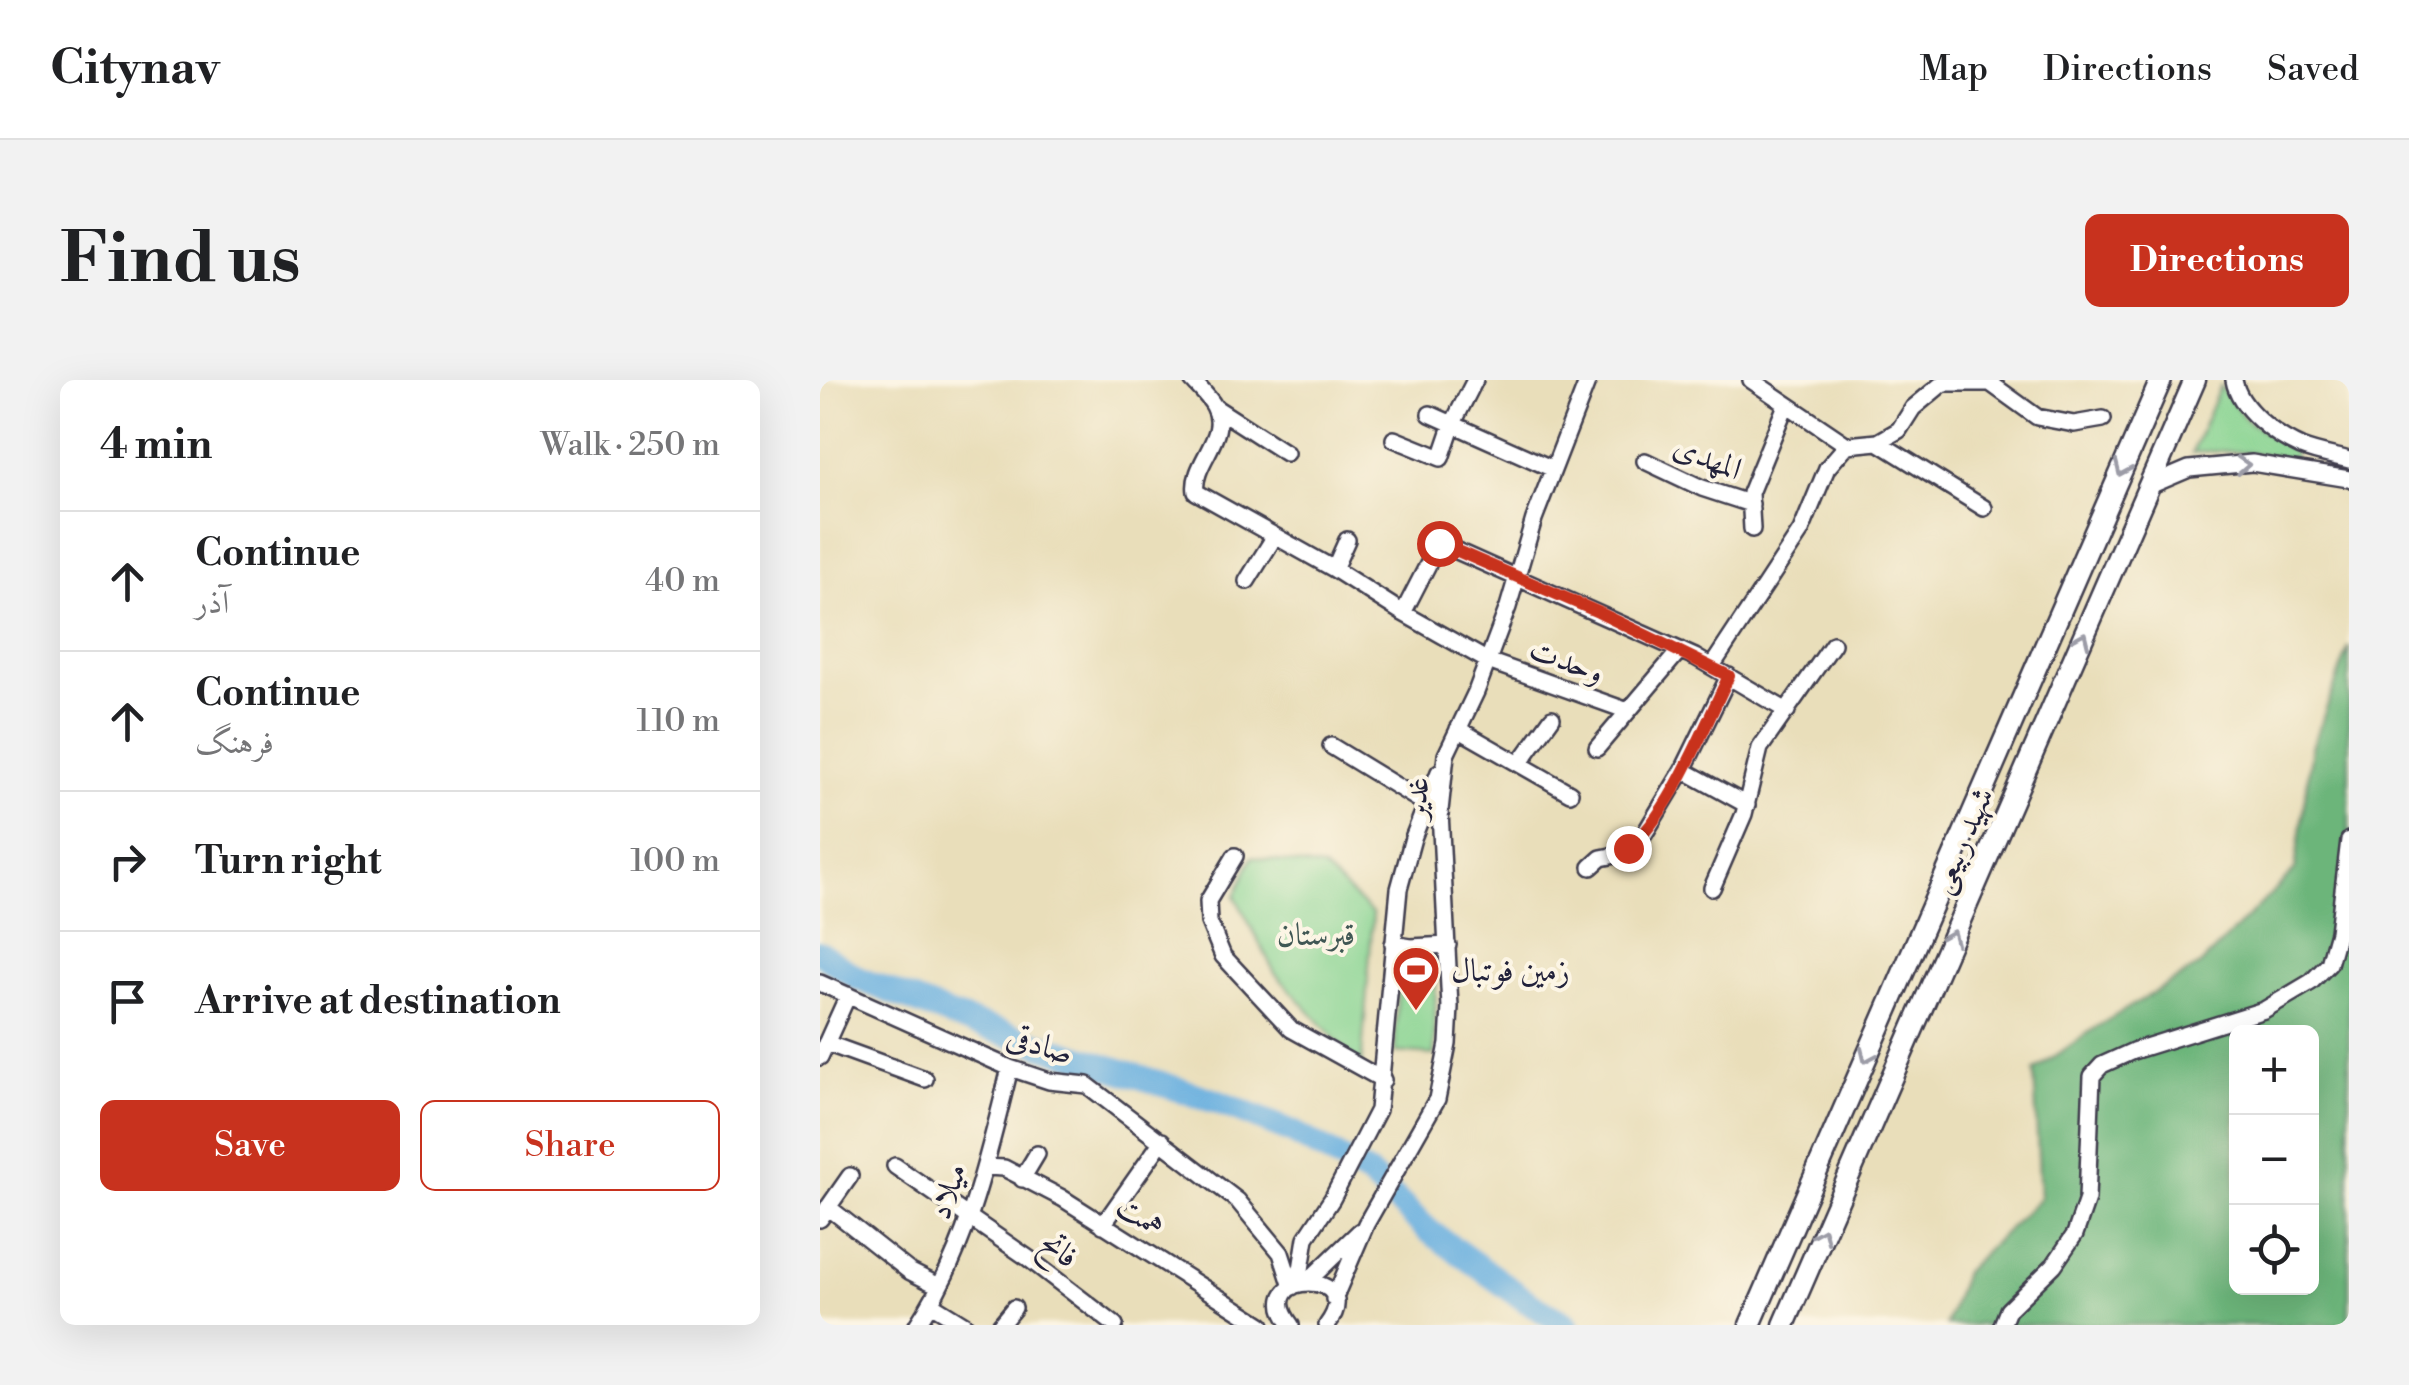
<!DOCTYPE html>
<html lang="en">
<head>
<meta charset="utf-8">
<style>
  :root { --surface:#fff; --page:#f2f2f2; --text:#202124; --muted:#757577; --line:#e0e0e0; --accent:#c8321e }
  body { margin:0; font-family:"Libre Bodoni",Amiri,serif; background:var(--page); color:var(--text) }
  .controls { position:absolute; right:30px; bottom:30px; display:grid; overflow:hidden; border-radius:15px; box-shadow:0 10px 40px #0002 }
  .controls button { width:90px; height:90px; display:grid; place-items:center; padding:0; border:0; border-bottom:2px solid var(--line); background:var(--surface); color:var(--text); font:50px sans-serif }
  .stop { position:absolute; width:30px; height:30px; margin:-22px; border:8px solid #c8321e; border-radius:50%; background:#fff }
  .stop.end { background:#c8321e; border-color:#fff; box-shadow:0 2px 10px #0008 }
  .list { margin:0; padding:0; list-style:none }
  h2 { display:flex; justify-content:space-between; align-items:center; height:130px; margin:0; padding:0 40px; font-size:42px }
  h2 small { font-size:32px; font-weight:400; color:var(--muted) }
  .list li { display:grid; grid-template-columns:65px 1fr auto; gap:30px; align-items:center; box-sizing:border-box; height:140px; padding:0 40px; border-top:2px solid var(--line) }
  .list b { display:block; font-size:38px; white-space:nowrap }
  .list p { margin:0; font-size:32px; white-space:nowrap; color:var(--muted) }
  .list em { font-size:32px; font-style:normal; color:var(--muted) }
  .actions { display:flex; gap:20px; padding:30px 40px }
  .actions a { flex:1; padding:22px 0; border:2px solid var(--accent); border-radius:15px; text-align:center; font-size:35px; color:var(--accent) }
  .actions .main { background:var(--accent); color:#fff }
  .icon { flex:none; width:55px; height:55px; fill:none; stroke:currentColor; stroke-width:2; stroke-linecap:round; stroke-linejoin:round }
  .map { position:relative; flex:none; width:1529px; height:945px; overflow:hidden; border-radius:15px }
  header { display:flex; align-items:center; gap:60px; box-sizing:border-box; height:140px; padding:0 50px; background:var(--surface); border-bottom:2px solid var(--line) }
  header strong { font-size:48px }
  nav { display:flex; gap:55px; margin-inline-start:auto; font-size:35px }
  .intro { display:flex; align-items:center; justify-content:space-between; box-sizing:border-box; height:240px; padding:0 60px }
  h1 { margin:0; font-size:70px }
  .button { padding:25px 45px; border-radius:15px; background:var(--accent); color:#fff; font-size:35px; font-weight:700 }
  main { display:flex; gap:60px; padding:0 60px }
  aside { flex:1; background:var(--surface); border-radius:15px; box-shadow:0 10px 40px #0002 }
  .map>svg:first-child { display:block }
  .green { fill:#86d390; stroke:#547a66; stroke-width:2.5 }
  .forest { fill:#6cb57a; stroke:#476c5a; stroke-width:2.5; fill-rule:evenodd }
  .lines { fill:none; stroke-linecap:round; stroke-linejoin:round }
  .river { stroke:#68afdf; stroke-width:25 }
  .minor-casing { stroke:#403e4e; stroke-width:20 }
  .major-casing { stroke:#403e4e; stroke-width:25 }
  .minor { stroke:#fff; stroke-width:15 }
  .major { stroke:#fff; stroke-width:20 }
  .oneway { stroke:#9c9ca7 }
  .route { stroke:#c8321e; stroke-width:12 }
  .labels { text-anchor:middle; stroke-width:8; stroke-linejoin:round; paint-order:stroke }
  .street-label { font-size:32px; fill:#22223b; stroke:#fcf5e5 }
  .park-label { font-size:32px; fill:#405754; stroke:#fcf5e5 }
  .poi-label { font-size:32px; fill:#22223b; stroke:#fcf5e5; text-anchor:start }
</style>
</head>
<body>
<header>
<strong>Citynav</strong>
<nav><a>Map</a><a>Directions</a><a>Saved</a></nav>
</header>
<div class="intro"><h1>Find us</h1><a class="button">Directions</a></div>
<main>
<aside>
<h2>4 min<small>Walk · 250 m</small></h2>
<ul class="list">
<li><svg class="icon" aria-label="ahead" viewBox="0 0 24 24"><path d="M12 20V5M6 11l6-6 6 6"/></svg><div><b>Continue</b><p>آذر</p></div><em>40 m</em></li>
<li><svg class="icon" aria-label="ahead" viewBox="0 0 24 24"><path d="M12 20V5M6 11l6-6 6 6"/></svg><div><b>Continue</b><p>فرهنگ</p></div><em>110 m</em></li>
<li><svg class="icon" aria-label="right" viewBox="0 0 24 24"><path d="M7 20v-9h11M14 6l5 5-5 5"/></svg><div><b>Turn right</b></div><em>100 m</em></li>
<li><svg class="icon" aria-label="arrive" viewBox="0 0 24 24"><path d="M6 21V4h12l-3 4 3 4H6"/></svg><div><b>Arrive at destination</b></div></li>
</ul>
<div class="actions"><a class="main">Save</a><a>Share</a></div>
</aside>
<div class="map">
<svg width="1529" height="945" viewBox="0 0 1529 945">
  <rect width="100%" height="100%" fill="#fcf5e5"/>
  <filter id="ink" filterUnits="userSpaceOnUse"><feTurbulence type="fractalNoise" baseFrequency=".01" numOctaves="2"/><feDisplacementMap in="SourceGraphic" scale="20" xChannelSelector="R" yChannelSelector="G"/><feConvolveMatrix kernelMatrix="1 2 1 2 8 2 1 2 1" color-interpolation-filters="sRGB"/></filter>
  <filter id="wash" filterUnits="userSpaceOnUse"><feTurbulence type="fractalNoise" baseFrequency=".0048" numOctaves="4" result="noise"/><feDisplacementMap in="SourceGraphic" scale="40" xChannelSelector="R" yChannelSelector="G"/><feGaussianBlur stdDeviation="2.25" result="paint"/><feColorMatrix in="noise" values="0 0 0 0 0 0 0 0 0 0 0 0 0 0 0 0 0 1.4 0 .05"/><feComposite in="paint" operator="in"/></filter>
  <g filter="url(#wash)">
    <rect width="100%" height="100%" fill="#e9deba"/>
    <!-- green -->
    <path class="green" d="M1400,6L1426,40L1475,72L1474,80C1439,73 1408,68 1372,73Z
      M432,477L503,488L553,534L541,688L455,593L415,516Z
      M578,594L616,595L614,675L575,672Z"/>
    <!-- forest -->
    <path class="forest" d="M1529,267V945H1126L1144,892L1220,818L1214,691L1278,646L1380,585L1475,490L1492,367ZM1416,652H1492V908H1416Z"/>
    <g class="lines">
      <!-- river -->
      <path class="river" d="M0,573L37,598L134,637L398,722L472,752L549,795L609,851L708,922L747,945"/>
    </g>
  </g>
  <g filter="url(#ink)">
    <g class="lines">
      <!-- minor casing -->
      <g class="minor-casing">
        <path id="minor" d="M372,0C379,8 389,17 394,26C411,56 371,83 376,112L514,189L583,233L668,281L808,331
          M931,0L1027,65L1058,62L1079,50L1093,28L1123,3H1170L1217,37L1254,44L1283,39
          M1414,0C1419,29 1456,56 1481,67C1496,73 1514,76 1529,80
          M396,28L466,73
          M610,34L733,89
          M574,59L621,78L633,43L655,0
          M1058,62L1164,128
          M825,81L882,108L931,124
          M1329,106L1369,89L1432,83L1529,99
          M932,149L930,113L966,25
          M514,189L527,160
          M427,201L455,156
          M583,233L619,163L875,277L967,331
          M892,286L981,151L1007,88L1027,65
          M638,349L750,413
          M511,366L606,424
          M777,368L860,270
          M699,384L732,338
          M863,390L927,425
          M415,476L388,521L389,542L403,576L471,649L563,700
          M771,487L781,478L796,475L822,458L863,390L909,296
          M892,508L924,434L940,368L1013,264
          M573,564L591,567L628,565
          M0,603L190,688L229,701L267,705L418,821L461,873L472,907
          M6,663L105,699
          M0,677L28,615
          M75,786L208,878L295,945
          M165,787L184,788L242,818L442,945
          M202,799L217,774
          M8,827L89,891L119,906
          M0,839L30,796
          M283,845L342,761
          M488,901L540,851
          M479,902L486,858L512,819L558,730L579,509L593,458L619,392
          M514,919L546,844L617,719L628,664L630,627L620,431L626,375L656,312L688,227L714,139L768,0
          M111,924L145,945
          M97,945C148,868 168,777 190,688
          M180,945L194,928
          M471,945C428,889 549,889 507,945
          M1182,945L1188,930L1234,885L1255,854L1267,819L1272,696L1282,685L1313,671L1444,630L1491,602L1509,584L1518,552L1529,460"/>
      </g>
      <!-- major casing -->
      <g class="major-casing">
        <path id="major" d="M930,945L1341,0
          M964,945L1375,0"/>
      </g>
      <!-- minor -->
      <use href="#minor" class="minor"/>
      <!-- major -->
      <use href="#major" class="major"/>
    </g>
    <!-- one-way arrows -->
    <defs><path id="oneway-chevron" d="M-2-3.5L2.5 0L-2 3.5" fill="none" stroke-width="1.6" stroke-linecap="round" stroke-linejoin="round" transform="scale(2.5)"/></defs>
    <g class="oneway">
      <use href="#oneway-chevron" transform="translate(1423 85) rotate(-3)"/>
      <use href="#oneway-chevron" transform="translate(1302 89) rotate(114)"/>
      <use href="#oneway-chevron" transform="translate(1262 259) rotate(-66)"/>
      <use href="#oneway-chevron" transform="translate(1131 557) rotate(-67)"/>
      <use href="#oneway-chevron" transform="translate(1047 676) rotate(114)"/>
      <use href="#oneway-chevron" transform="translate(1002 855) rotate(-67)"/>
    </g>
  </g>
  <g class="lines" filter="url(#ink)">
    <!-- route -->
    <path class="route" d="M619,163L778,232L909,296C886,343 849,438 808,468"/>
  </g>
  <!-- icons -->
  <defs>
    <g id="stadium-pin" transform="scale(2.5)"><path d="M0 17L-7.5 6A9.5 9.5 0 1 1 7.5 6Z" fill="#c8321e" stroke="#fcf5e5"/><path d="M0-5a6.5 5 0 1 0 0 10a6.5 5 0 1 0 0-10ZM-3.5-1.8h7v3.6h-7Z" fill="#fff"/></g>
  </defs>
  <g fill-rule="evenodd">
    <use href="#stadium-pin" x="596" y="590"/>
  </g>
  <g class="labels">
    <!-- street labels -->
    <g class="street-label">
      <text transform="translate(888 77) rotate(22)" y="11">المهدی</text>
      <text transform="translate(747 280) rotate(20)" y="11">وحدت</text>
      <text transform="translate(596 418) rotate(-87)" y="11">غدیر</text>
      <text transform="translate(1141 460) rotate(-66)" y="11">شهید ربیعی</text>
      <text transform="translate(220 664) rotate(16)" y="11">صادقی</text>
      <text transform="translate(127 811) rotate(-71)" y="11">میلاد</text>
      <text transform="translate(321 835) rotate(32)" y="11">همت</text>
      <text transform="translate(240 869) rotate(38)" y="11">فاتح</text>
    </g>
    <!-- park labels -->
    <g class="park-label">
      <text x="496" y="565">قبرستان</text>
    </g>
    <!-- poi labels -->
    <g class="poi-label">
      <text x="631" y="601">زمین فوتبال</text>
    </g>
  </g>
</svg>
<div class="controls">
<button>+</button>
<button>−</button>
<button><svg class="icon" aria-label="locate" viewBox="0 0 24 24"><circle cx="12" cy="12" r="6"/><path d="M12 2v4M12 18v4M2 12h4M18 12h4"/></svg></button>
</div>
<div class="stop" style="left:619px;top:163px"></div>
<div class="stop end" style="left:808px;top:468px"></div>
</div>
</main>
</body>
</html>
